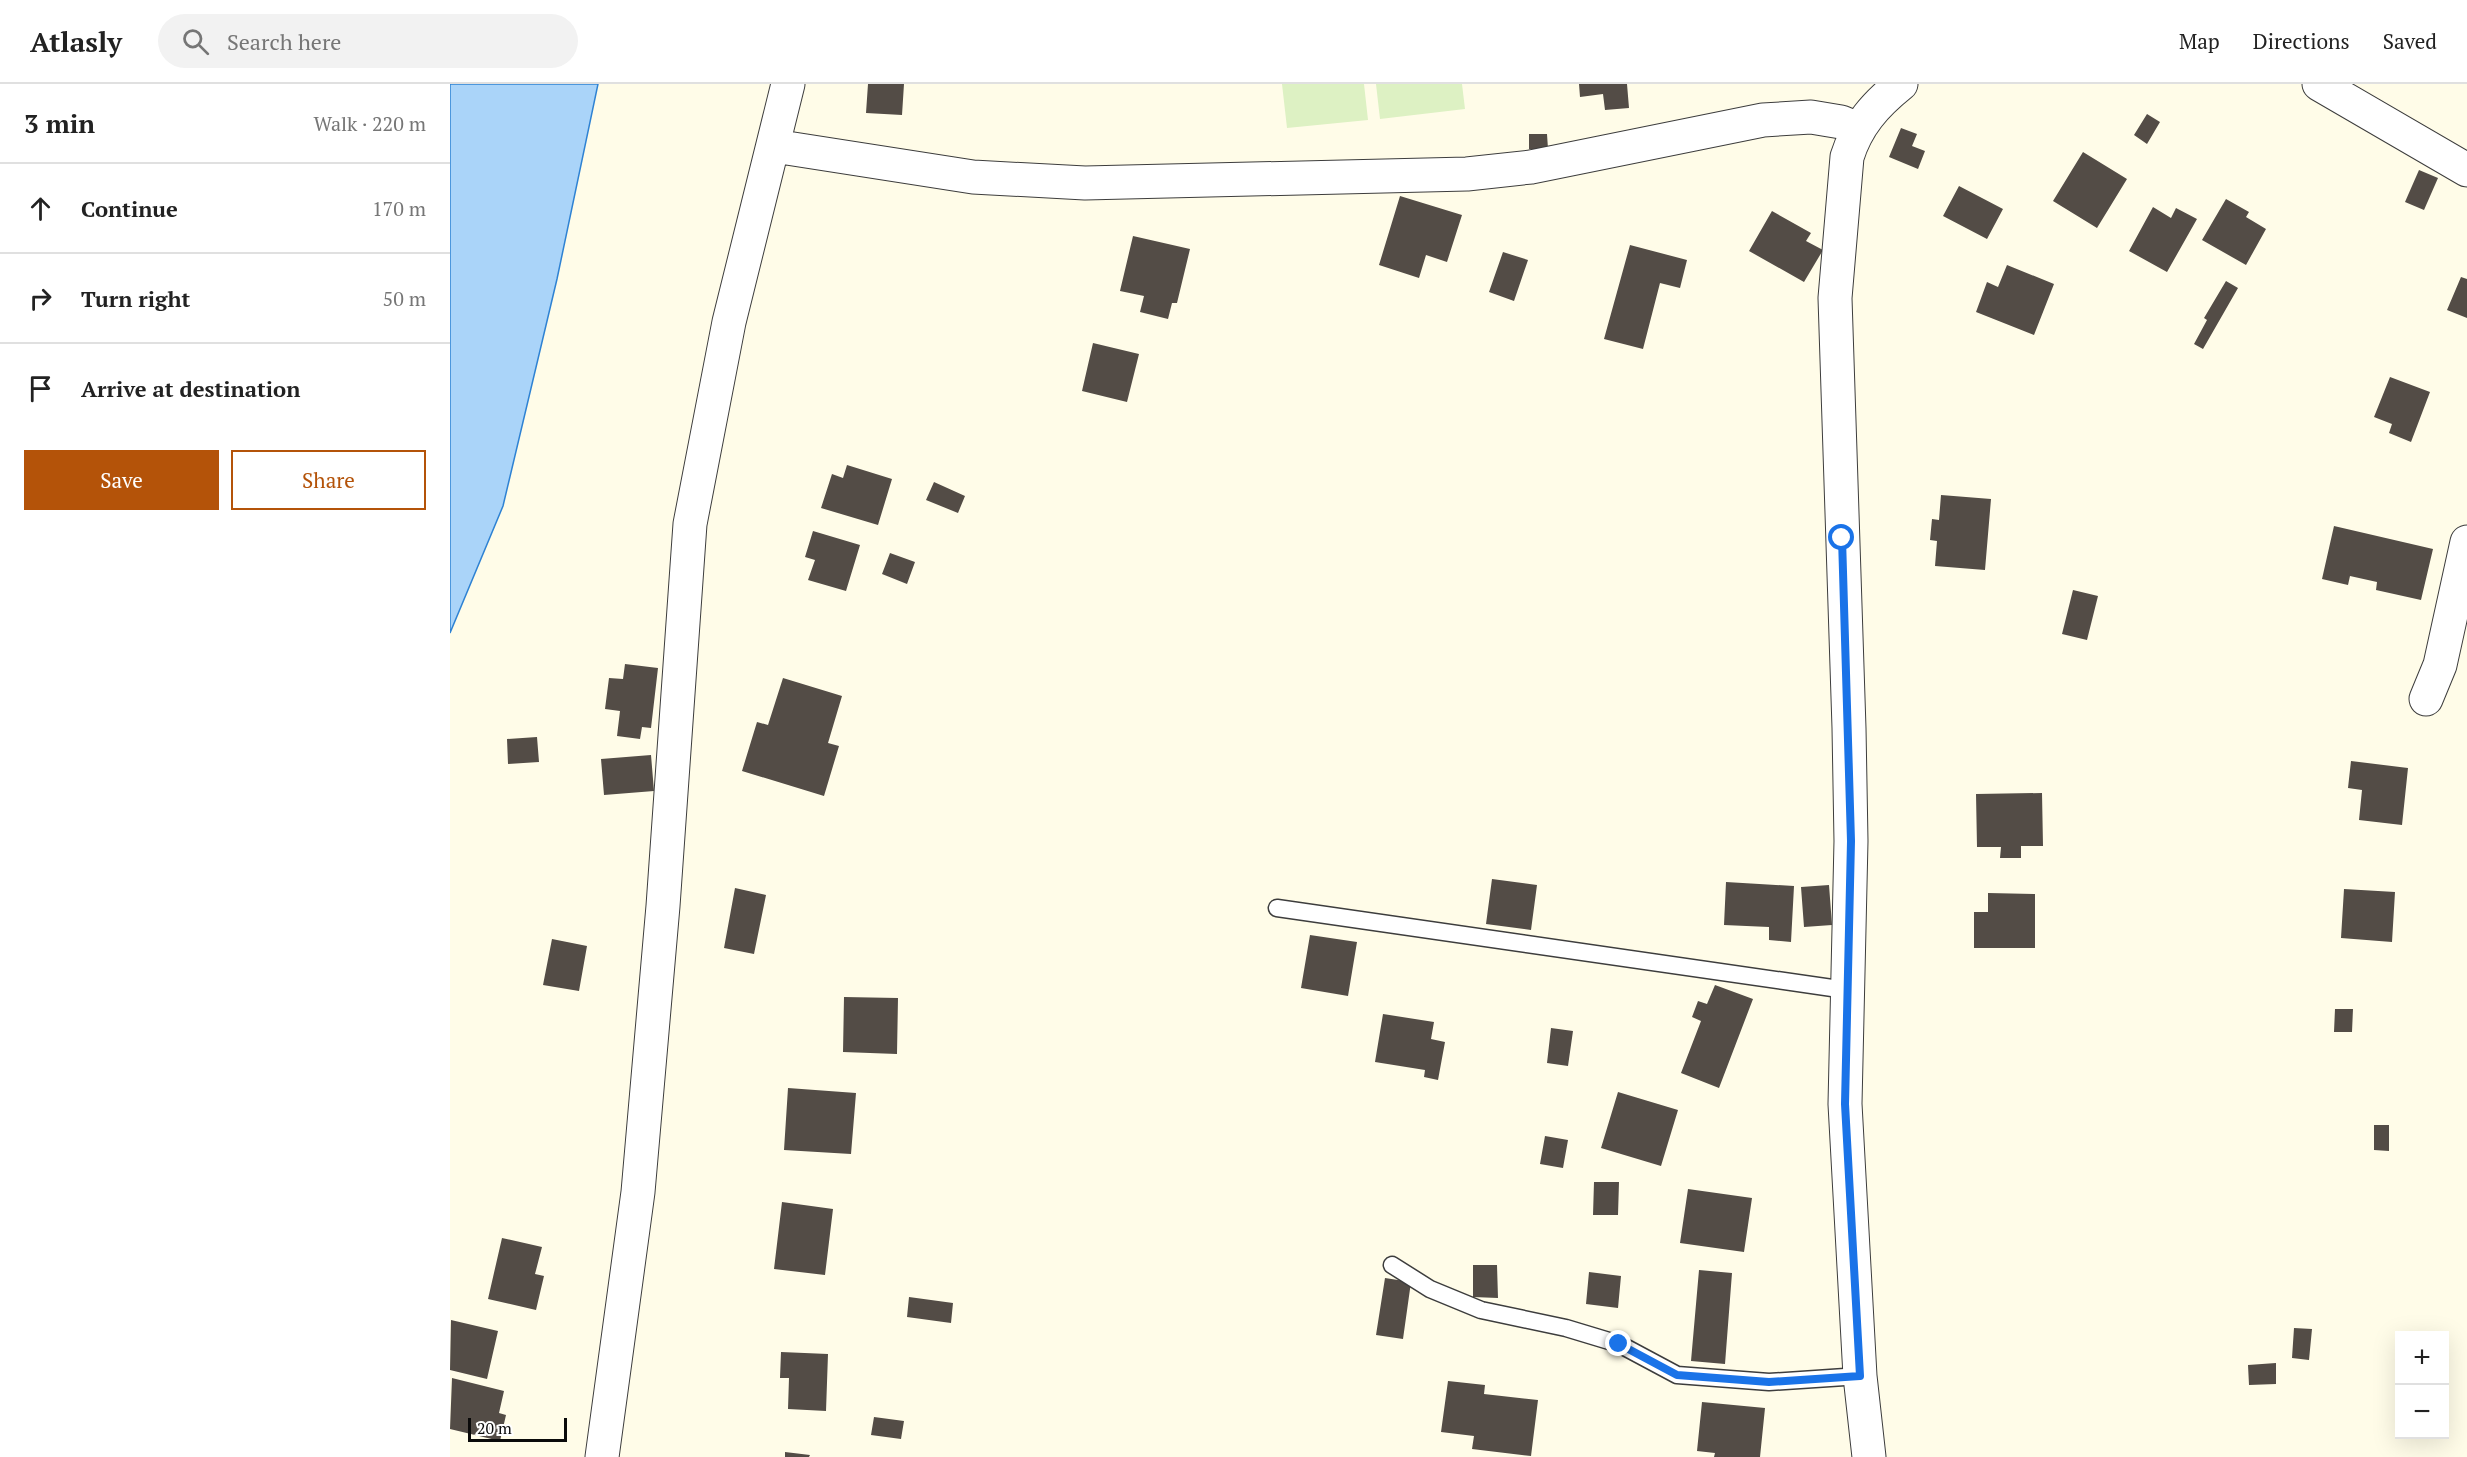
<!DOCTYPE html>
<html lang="en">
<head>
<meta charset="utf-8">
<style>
  :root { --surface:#fff; --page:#f2f2f2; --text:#222; --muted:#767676; --line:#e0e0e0; --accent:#b45309 }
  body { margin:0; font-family:"PT Serif",serif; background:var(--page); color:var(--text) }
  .controls { position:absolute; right:18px; bottom:18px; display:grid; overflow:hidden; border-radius:0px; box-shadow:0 6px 24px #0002 }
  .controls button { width:54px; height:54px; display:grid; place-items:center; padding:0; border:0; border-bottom:2px solid var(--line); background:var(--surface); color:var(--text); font:30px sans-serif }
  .scale { position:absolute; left:18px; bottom:15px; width:99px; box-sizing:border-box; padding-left:6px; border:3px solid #0a0a0a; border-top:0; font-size:16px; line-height:21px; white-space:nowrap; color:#0a0a0a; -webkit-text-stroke:4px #fff; paint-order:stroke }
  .stop { position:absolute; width:18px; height:18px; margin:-14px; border:4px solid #1a73e8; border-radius:50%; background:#fff }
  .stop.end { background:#1a73e8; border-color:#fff; box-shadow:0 2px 6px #0008 }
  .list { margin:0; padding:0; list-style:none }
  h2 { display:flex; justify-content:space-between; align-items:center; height:78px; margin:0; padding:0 24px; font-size:26px }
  h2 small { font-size:20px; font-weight:400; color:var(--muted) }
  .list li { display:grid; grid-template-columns:39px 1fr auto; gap:18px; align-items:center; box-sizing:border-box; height:90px; padding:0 24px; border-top:2px solid var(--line) }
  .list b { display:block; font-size:22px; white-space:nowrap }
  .list em { font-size:20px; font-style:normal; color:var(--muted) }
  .actions { display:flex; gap:12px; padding:18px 24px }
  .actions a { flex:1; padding:14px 0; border:2px solid var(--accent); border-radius:0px; text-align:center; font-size:21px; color:var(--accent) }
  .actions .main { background:var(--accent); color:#fff }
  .icon { flex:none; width:33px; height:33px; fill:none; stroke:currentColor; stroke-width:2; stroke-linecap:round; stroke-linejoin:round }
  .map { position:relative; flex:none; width:2017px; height:1373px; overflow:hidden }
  header { display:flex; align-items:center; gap:36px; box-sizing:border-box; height:84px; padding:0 30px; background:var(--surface); border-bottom:2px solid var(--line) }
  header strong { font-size:28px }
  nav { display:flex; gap:33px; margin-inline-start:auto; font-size:21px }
  .search { width:420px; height:54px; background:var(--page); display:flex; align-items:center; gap:15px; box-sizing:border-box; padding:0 21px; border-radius:33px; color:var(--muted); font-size:22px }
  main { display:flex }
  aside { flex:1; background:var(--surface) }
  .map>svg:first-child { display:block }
  .pitch { fill:#ddf1c3 }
  .water { fill:#aad4f9; stroke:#2e82d3; stroke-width:1.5 }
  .building { fill:#534c46 }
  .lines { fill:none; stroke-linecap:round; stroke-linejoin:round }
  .service-casing { stroke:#3d3d3d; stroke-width:19 }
  .minor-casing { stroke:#3d3d3d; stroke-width:35 }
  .service { stroke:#fff; stroke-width:16 }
  .minor { stroke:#fff; stroke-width:33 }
  .route { stroke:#1a73e8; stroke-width:8 }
</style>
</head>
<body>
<header>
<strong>Atlasly</strong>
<div class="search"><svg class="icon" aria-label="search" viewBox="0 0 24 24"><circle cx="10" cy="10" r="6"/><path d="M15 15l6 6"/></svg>Search here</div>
<nav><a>Map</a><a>Directions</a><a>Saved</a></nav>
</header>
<main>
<aside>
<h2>3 min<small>Walk · 220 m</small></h2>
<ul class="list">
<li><svg class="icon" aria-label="ahead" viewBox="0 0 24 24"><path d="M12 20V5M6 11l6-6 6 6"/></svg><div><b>Continue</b></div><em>170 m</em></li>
<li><svg class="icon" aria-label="right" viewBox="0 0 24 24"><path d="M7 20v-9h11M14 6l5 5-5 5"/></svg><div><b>Turn right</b></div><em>50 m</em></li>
<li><svg class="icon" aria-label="arrive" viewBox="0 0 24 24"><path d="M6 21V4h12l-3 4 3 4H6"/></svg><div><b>Arrive at destination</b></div></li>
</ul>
<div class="actions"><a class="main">Save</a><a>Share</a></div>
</aside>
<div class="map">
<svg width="2017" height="1373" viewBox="0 0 2017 1373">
  <rect width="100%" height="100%" fill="#fffce8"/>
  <!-- pitch -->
  <path class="pitch" d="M832,0H914L918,36L837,44Z
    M926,0H1012L1015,25L930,35Z"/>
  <!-- water -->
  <path class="water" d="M0,0H148L107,195L53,422L0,549Z"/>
  <!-- building -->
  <path class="building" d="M418,0H454L452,31L416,29Z
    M1129,0H1177L1179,24L1155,26L1153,10L1130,13Z
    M1697,30L1710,38L1697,60L1684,51Z
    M1451,44L1467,50L1462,62L1475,67L1468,85L1439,73Z
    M1079,50H1097L1098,65H1079Z
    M1633,68L1677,95L1647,144L1603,117Z
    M1969,86L1988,94L1974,126L1955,118Z
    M1509,102L1553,125L1537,155L1493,132Z
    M950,112L1012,131L997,178L976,171L969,194L929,181Z
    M1776,115L1799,128L1796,133L1816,145L1796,181L1752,156Z
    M1703,123L1721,134L1726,124L1747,135L1717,188L1679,167Z
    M1322,127L1361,149L1356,157L1373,166L1354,198L1299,167Z
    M683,152L740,165L727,219H722L718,235L690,228L694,212L670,207Z
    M1180,161L1237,176L1230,204L1210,199L1193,265L1154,255Z
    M1053,168L1078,176L1064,217L1039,208Z
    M1557,181L1604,200L1584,251L1526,228L1537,198L1548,203Z
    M2011,193L2017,195V234L1997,226Z
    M1776,197L1788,204L1753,265L1744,260L1757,236L1754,234Z
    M643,259L689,270L677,318L632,307Z
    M1940,293L1980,308L1961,358L1939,349L1942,340L1924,333Z
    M397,381L442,395L428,441L371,424L382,390L393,394Z
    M484,398L515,412L508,429L476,416Z
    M1491,411L1541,415L1535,486L1485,482L1487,457L1480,456L1482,435L1489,436Z
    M1884,442L1983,465L1971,516L1926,506L1927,498L1900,492L1898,501L1872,495Z
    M363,447L410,461L396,507L358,496L365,476L355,473Z
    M440,469L465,478L457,500L432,490Z
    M1623,506L1648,512L1637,556L1612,550Z
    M175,580L208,584L201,644L192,643L190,655L167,652L170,627L155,625L159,594L173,595Z
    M333,594L392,612L378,659L389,662L374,712L292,687L307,638L318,641Z
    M87,653L89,678L58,680L57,655Z
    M201,671L204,707L154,711L151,675Z
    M1901,677L1958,684L1952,741L1909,736L1912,706L1898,704Z
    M1592,709L1593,762H1571V774H1550L1551,763H1527L1526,710Z
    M1042,795L1087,801L1081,846L1036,840Z
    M1276,798L1344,802L1341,858L1319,856V843L1274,841Z
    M1379,801L1382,841L1354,843L1351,803Z
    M285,804L316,811L304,870L274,864Z
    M1894,805L1945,808L1942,858L1891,854Z
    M1538,809L1585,810V864H1524V828H1538Z
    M860,851L907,858L898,912L851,904Z
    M102,855L137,862L129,907L93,901Z
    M1265,901L1303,915L1269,1004L1231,989L1251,937L1242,933L1248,917L1257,920Z
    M394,913L448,914L447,970L393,968Z
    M1885,925H1903L1902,948H1884Z
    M933,930L984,938L981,955L995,958L988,996L974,993L975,986L925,978Z
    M1101,944L1123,947L1118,982L1097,979Z
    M338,1004L406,1009L401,1070L334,1066Z
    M1168,1008L1228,1026L1211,1082L1151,1064Z
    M1924,1041H1939V1067L1924,1066Z
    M1095,1052L1118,1056L1113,1084L1090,1080Z
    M1144,1098H1169L1168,1131H1143Z
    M1238,1105L1302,1114L1294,1168L1230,1159Z
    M332,1118L383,1125L375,1191L324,1185Z
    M52,1154L92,1163L85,1190L94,1192L86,1226L38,1215Z
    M1023,1181H1047L1048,1214L1023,1213Z
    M1249,1186L1282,1189L1275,1280L1241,1277Z
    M1139,1188L1171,1192L1168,1224L1136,1220Z
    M935,1194L961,1198L953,1255L926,1251Z
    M459,1213L503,1219L501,1239L457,1233Z
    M1,1236L48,1247L37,1295L0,1286Z
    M1844,1244L1862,1245L1859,1276L1842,1274Z
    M331,1268L378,1270L376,1327L338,1325L339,1294H330Z
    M1826,1279V1300L1799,1301L1798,1281Z
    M2,1294L54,1307L49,1329L56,1331L50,1357L0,1345Z
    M998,1297L1035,1301L1034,1310L1088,1316L1081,1372L1022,1365L1024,1352L991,1348Z
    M1252,1318L1315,1324L1310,1373H1264L1265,1369L1247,1367Z
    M424,1333L454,1337L451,1355L421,1351Z
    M335,1368L360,1371L359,1373H335Z"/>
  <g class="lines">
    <!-- service casing -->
    <g class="service-casing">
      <path id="service" d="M827,824L1396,906
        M942,1181L980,1205L1031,1226L1116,1244L1169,1260L1227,1291L1319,1298L1410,1292"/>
    </g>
    <!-- minor casing -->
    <g class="minor-casing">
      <path id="minor" d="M1869,0L2017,86
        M324,62L523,93L635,99L1017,90L1081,83L1313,36L1361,33L1391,38L1408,45
        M1976,615L1990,581L2017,458
        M152,1373L188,1108L213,822L240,440L279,238L338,0
        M1419,1373L1410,1292L1395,1020L1401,757L1399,644L1385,214L1397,73C1407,41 1425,21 1451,0"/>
    </g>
    <!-- service -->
    <use href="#service" class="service"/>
    <!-- minor -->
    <use href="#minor" class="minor"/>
  </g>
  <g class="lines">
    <!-- route -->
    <path class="route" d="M1169,1260L1227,1291L1319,1298L1410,1292L1395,1020L1401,757L1392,454"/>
  </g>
</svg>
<div class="controls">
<button>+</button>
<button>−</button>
</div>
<div class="scale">20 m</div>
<div class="stop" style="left:1392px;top:454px"></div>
<div class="stop end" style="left:1169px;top:1260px"></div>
</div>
</main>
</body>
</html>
